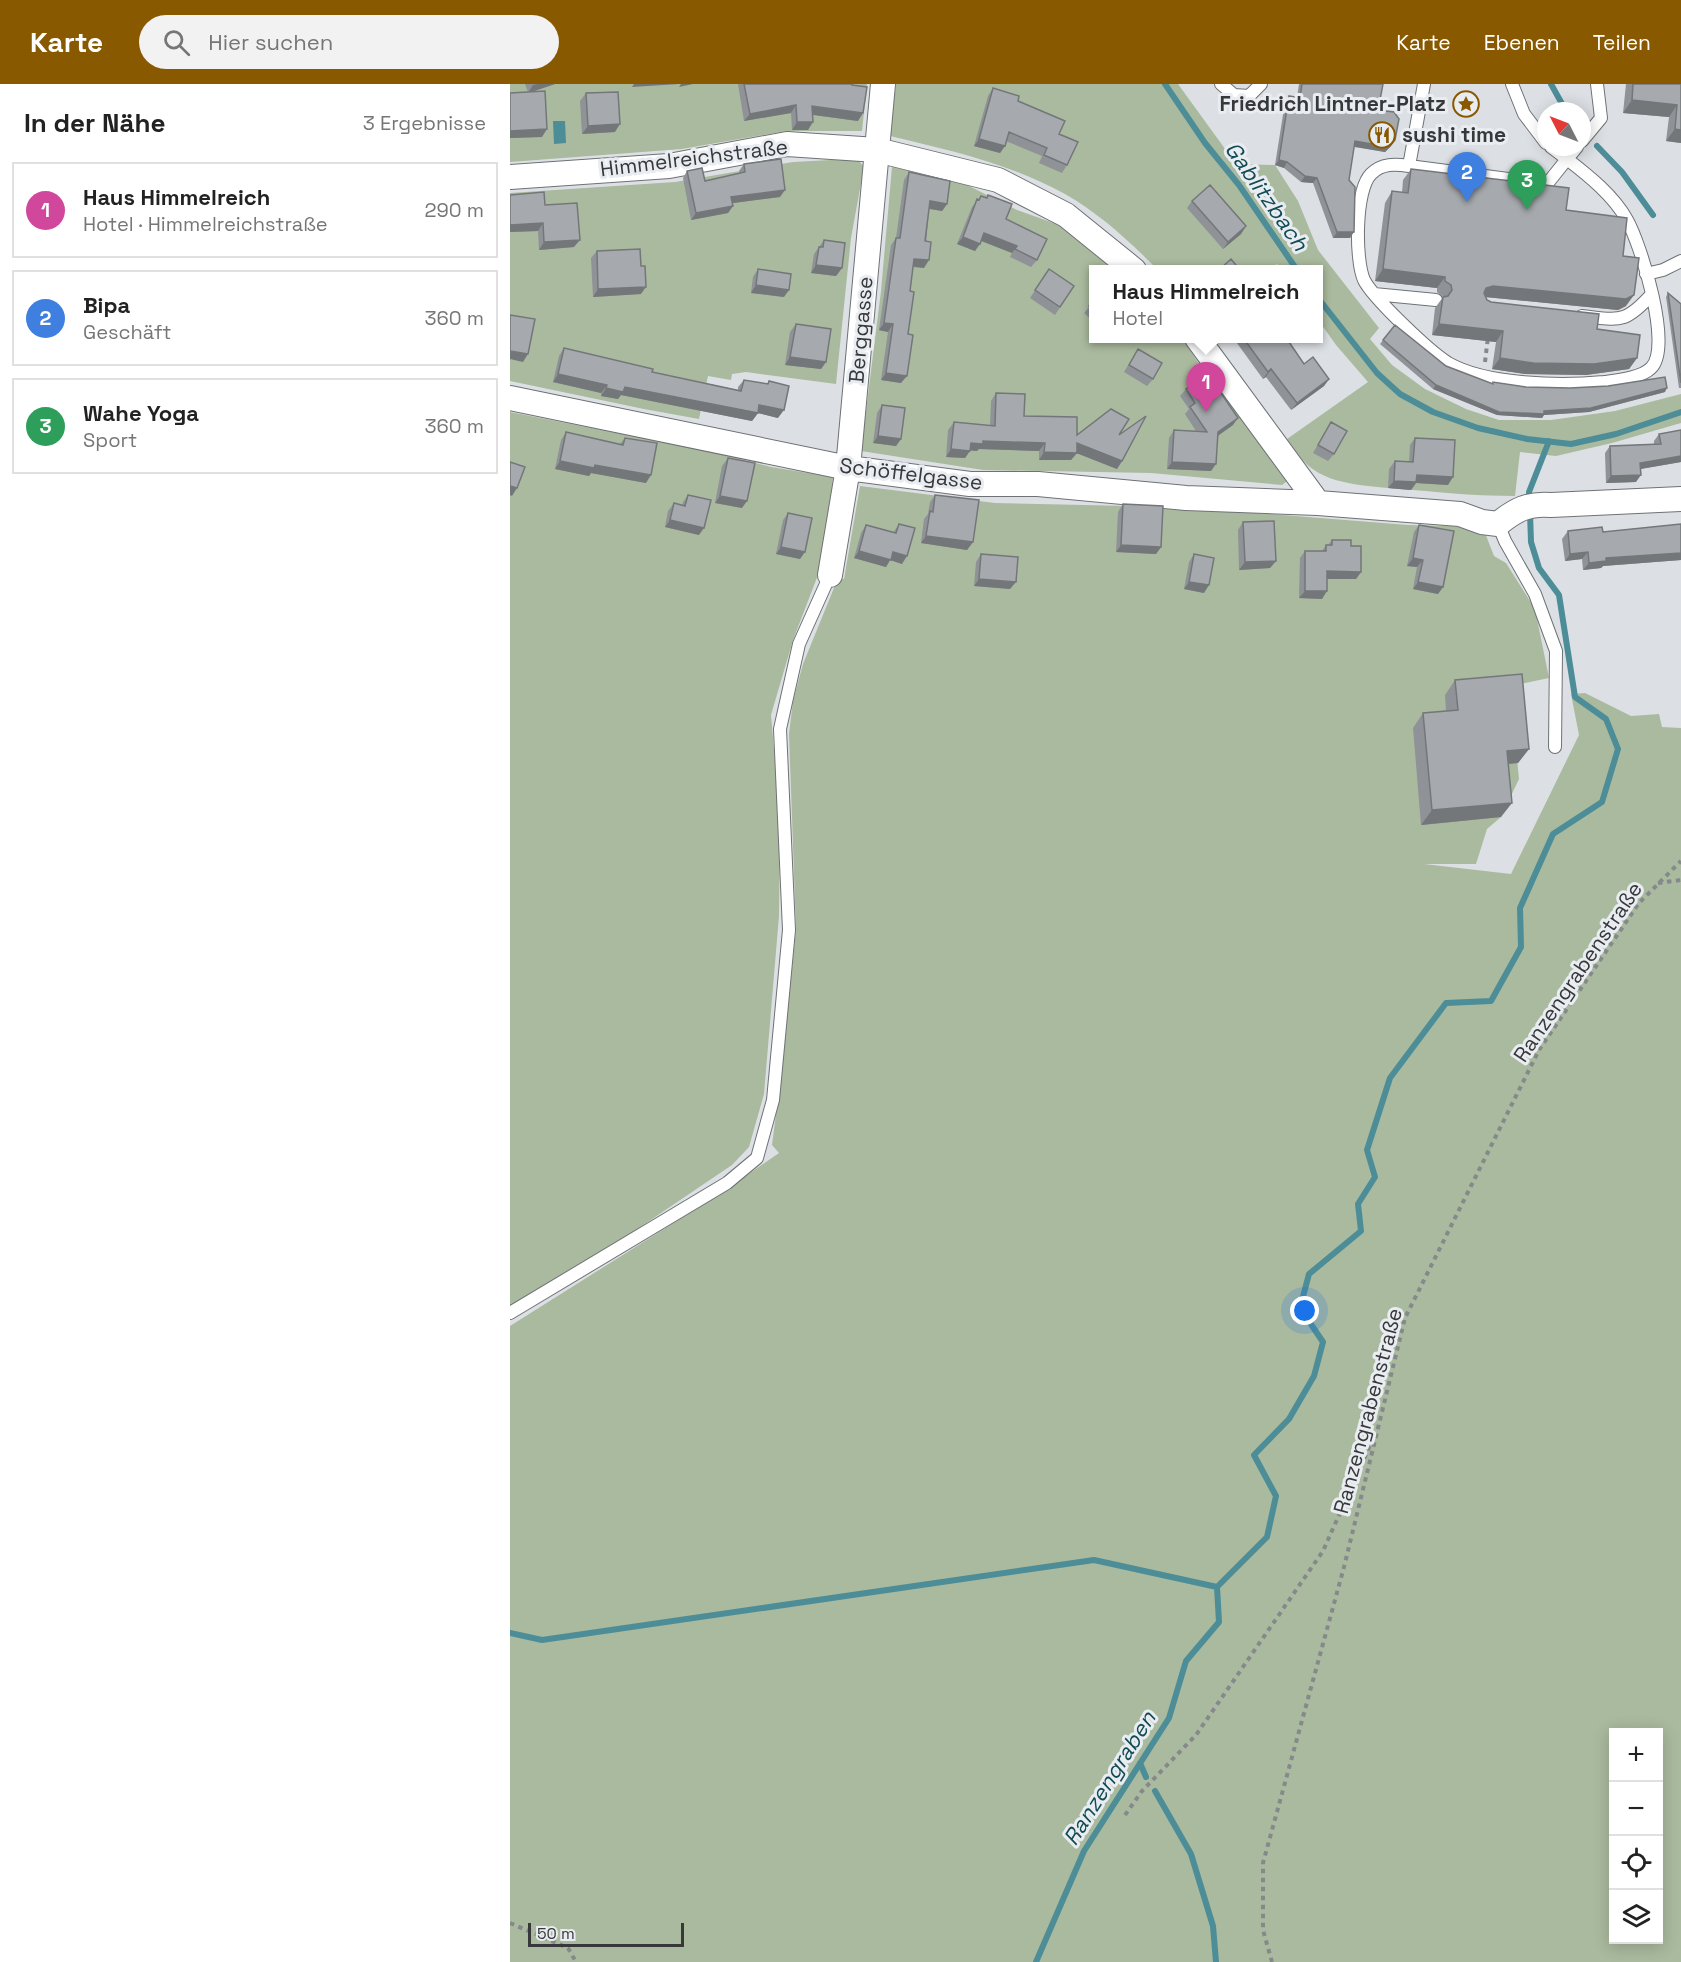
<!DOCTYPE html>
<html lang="de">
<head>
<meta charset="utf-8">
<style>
  :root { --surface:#fff; --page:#f2f2f2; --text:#222; --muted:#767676; --line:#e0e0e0; --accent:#895900 }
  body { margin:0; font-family:"Space Grotesk",sans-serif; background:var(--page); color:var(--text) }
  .controls { position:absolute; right:18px; bottom:18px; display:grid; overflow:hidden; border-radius:0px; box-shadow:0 3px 15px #0003 }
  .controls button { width:54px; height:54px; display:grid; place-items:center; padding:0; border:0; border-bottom:2px solid var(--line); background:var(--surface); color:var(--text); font:30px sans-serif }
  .compass { position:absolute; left:1027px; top:18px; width:54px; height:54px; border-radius:50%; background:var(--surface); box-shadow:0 3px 15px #0003; rotate:312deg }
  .scale { position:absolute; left:18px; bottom:15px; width:156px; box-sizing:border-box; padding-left:6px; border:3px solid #37383a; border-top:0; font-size:16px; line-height:21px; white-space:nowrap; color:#37383a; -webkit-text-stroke:4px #e9edf1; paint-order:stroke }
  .you { position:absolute; left:795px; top:1227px; width:21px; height:21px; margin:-15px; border:4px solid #fff; border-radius:50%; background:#1a73e8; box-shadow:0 0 0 9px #1a73e833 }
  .badge { display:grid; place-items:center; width:39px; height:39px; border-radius:50%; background:var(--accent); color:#fff; font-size:20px; font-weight:700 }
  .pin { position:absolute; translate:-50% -50px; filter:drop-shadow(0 2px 3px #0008) }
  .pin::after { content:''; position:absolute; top:32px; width:21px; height:18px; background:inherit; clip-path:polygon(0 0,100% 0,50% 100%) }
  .popup { position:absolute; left:579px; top:181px; width:234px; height:78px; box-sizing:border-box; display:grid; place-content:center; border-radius:0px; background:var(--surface); filter:drop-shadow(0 2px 4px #0005); font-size:20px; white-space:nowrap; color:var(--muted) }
  .popup b { font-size:22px; color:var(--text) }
  .popup::after { content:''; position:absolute; left:50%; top:100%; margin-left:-12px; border:12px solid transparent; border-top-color:var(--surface) }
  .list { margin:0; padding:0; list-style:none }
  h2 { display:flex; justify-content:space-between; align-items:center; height:78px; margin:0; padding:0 24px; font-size:26px }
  h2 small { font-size:20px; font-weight:400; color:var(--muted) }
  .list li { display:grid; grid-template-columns:39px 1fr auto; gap:18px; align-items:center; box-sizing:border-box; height:96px; margin:0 12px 12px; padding:0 12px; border:2px solid var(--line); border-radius:0px }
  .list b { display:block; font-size:22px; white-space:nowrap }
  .list p { margin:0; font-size:20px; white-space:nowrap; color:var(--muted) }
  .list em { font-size:20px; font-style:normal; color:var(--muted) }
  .icon { flex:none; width:33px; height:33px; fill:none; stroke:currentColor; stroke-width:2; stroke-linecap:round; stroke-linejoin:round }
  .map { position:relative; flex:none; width:1171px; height:1878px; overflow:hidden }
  header { display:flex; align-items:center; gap:36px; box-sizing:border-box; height:84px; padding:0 30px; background:var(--accent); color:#fff }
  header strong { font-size:28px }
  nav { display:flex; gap:33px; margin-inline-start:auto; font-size:21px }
  .search { width:420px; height:54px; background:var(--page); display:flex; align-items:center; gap:15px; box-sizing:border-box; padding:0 21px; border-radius:33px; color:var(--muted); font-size:22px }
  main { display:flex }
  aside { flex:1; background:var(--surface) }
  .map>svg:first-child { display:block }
  .green { fill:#aaba9e; fill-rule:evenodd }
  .water { fill:#4c8d98 }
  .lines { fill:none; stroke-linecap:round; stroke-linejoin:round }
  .stream { stroke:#4c8d98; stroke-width:6 }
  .lane-casing { stroke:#6e7275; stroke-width:14 }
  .street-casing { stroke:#6e7275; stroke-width:26 }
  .path { stroke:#86898b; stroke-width:4; stroke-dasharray:4.5 4.5; stroke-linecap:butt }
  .lane { stroke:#fff; stroke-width:12 }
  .street { stroke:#fff; stroke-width:24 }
  .wall { fill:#8f9296 }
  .shaded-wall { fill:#74777a }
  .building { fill:#a6aaae; stroke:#74777a; stroke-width:1.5 }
  .labels { text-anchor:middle; stroke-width:6; stroke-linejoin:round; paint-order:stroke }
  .poi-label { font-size:21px; font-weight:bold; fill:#37383a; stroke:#e9edf1; text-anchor:end }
  .street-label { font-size:21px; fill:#37383a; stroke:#e9edf1 }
  .water-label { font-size:22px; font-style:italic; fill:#114b54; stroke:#e9edf1 }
</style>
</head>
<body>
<header>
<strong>Karte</strong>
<div class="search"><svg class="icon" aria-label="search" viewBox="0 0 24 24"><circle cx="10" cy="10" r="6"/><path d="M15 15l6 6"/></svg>Hier suchen</div>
<nav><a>Karte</a><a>Ebenen</a><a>Teilen</a></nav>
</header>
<main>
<aside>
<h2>In der Nähe<small>3 Ergebnisse</small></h2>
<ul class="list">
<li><span class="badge" style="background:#d1479c">1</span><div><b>Haus Himmelreich</b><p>Hotel · Himmelreichstraße</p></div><em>290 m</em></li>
<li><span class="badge" style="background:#3f7fe0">2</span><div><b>Bipa</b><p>Geschäft</p></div><em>360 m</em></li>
<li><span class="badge" style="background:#2e9e5b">3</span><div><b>Wahe Yoga</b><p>Sport</p></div><em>360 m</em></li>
</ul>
</aside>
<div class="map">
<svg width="1171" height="1878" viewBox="0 0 1171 1878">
  <rect width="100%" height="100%" fill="#dce0e4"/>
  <!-- green -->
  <path class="green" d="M0,0H357L352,47H276L172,65L0,78Z
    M386,0H668L726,80L765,81L788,117L808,166L869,244L860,255L882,281L915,305L956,325L989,336H1041L1105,327L1171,310V339L1102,359L1046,372L1010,368L1005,412C970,412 937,409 903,406C874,403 828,403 804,386C793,379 785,366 777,355L858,298L826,261L809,237L808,186L772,185L767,180L760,185H647C619,157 590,130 555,110C501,80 439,66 380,52Z
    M339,75L349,77L354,83L341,154L326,300L236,288L222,290L221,296L198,292L189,335L134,325L0,297V109L165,98L283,78Z
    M382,83L455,100L507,126L552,142L605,185L584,186V254L673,255L687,277L776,391V398L772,401L641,389L473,386L351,367L371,207Z
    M0,328L208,369L261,383L323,393L320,430L308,491L283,556L261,631L270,735L269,832L254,1010L239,1063L222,1081L117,1152L0,1224Z
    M350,402L485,419L619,422L734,428L898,441L943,442L967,445L975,449L984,472L996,479L1025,525L1039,594L1000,602L1009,695L991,733L977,745L966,780H914L1001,790L1069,651L1061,610L1075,609L1121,632L1149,630L1152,643L1171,644V1878H0V1242L208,1111L269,1069L262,1061L271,992L286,845L279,650L283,617L293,580L328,494L334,495ZM1104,1648H1148V1856H1104Z"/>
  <!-- water -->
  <path class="water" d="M43,37H55L56,59L44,60Z"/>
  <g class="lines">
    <!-- stream -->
    <path class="stream" d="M655,0L695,59L729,101L787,186
      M1041,0L1056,27
      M1087,62L1112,88L1143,131
      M808,214L867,289L890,310L923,328L968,344L1017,355L1061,360L1106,350L1171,328
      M1019,416V408L1039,357
      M0,1549L32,1556L584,1476L707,1503
      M630,1679L636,1693
      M645,1707L681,1770L703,1842L706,1878
      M526,1878L574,1767L659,1634L676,1577L709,1538L707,1503L757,1453L766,1412L744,1371L779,1335L804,1292L813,1258L790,1224L799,1190L851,1147L848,1120L865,1093L857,1066L880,994L936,919L981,917L1011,863L1010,824L1043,750L1092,718L1108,665L1096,635L1065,613L1049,511L1029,484L1021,458L1020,429"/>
    <!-- lane casing -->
    <g class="lane-casing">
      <path id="lane" d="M711,0L724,11L739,12L751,0
        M914,0L899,82L1037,100L1057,75L1041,63
        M1002,0L1014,30L1036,59
        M1072,57L1091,34L1087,0
        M899,82C885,80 872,79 861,90C845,106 845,176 854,196C863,214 920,268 938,279C976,301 1051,302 1094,298C1108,296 1131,294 1141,284C1163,263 1131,161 1117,136C1104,112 1079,92 1057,75L1067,63
        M1136,190L1153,186L1171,177
        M864,210L926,216
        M1072,232C1110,236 1115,240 1142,210
        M988,440L995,457L1025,510L1046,567L1045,663
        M0,1229L217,1099L247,1074L263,1016L279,846L270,645L289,560L320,491"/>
    </g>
    <!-- street casing -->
    <g class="street-casing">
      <path id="street" d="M0,93L159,82L277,60L367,66L488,96L556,131L624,186
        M687,254L808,419
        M0,314L338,384L460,400H528L676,414L808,419L950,430L972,438L988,440C1005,426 1018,419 1041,421L1171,415
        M320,491L338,384L373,0"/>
    </g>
    <!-- path -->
    <path class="path" d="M975,278L978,253
      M1148,799L1171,796
      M615,1731L632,1707L686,1651L813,1467L862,1357
      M0,1839L58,1864L66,1878
      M762,1878L753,1846V1779L834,1483L895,1234L1029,966L1129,819L1171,777"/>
    <!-- lane -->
    <use href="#lane" class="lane"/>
    <!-- street -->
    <use href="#street" class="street"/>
  </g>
  <!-- wall -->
  <path class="wall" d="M15,0H45L22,8L32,53L0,54V9L18,8Z
    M228,0H342L348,37L303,31L298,46H282L281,29L234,37Z
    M789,0H873L868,26L881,62L875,68L844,63L839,96L840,154H823L803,99L791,98L774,84L765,81L775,18L779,12L787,13Z
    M1116,0H1171V59L1156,57L1159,33L1113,29Z
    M483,4L508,17L549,50L557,81L552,89L529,79L532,72L496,57L495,62L490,69L464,62L478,12Z
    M76,9L105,48L72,50L70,17Z
    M234,80L270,113L222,119L223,122L218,129L181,136L173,94L177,87L195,97L230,90L229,87Z
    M901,85L1056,126L1113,172L1116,222L1108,226L975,213L977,216L981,218L1087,245L1127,274L1119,285L1076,291L1015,290L982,285L986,258L922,251L925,224L933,213L927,208V204L865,197L875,119L882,107L892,109L893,96Z
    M399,88L437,120L432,127L419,125L414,184L403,183L391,299L371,296L378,248L369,246L381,161L386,154L394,96Z
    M0,111L35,121L64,163L29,166L28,147L0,148Z
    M478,111L527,176L521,183L500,173L502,169L471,157L465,167L447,160L462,123L471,112L476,114Z
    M682,117L736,142L731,150L713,165L677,124Z
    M314,156L332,184L326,192L301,189L304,170Z
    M87,167L131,210L83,213L81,174Z
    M248,185L274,213L241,209L243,193Z
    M539,185L564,202L545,231L520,214Z
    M1158,209L1171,220V304H1169L1156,213Z
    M584,217V238L574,229Z
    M286,240L316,278L311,285L275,281L280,248Z
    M885,241L936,282L982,300L983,298L1016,303L1155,308L1079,328L1034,331L1032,334L987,331L923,305L870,260Z
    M601,255H610L606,259Z
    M724,255H777L794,280L819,295L814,302L781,326L756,293L753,295Z
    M54,264L142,288L228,306V303L234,296L257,300L259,297L268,334L248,329L242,337L111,311L108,315L91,312V309L43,298L49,272Z
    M628,265L643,295L637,302L614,288Z
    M676,305L723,341L707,352L701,387L657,385L659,354L664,346L686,347L675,330L679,325L670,312Z
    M486,309L514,332L567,351H609L612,377L607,385L567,369L561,376H529V367L469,365L467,367L460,366L455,374L436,373L438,346L444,338L480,342L481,317Z
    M372,321L391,355L386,362L363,359L367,329Z
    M821,338L824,370L818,377L803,369Z
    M1171,346V378L1130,385L1126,398L1096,399L1095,369L1100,362L1144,360V357L1149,350Z
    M56,348L110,360L115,354L136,399L81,389L79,392L45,385L51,356Z
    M905,354L938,401L906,399L901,406L878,404L879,385L885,377L899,378L900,361Z
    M218,374L232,424L205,419L212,382Z
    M178,411L189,451L155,443L158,427L164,419L172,422L173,418Z
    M425,411L463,458L457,466L411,459L414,435L418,430L420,418Z
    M613,420L651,463L646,470L606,468L608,428Z
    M278,429L290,475L266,470L273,436Z
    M733,438L766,477L760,484L729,486L728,446Z
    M389,440L392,480L380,476L376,483L344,474L351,449L356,441L383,449Z
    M1171,440V476L1093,482L1091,484L1073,486L1072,475L1055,477L1052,455L1058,447L1093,448Z
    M909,441L933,503L928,510L903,505L907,483L897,482L904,448Z
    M822,456L841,462L851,488L846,495H817L812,515L789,514L790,474L795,467H812L816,461H818Z
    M471,470L500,505L464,502L466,478Z
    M684,470L694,509L674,505L679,478Z
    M945,596L1019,665L1008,679L998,680L991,733L911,741L903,644L913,629L936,627L935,611Z"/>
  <!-- shaded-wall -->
  <path class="shaded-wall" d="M28,0H45L18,9L23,1Z
    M124,0H169L122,3Z
    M171,0H183L169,3Z
    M1122,16L1167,21L1159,33L1113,29Z
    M286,21L281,29L234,37L240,30Z
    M302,22L353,29L348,37L297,30Z
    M287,38H303L298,46H282Z
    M110,40L105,48L72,50L78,42Z
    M37,45L32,53L0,54V47Z
    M1165,45L1171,46V59L1156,57Z
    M469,55L495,62L490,69L464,62Z
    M885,56L881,62L875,68L841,62L845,57Z
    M769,76L777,78L774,84L765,81Z
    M795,92L807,94L803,99L791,98Z
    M275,106L270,113L216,120L221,113Z
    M420,117L437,120L432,127L415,124Z
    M223,122L218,129L181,136L186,129Z
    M33,139L28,147L0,148V141Z
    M736,142L731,150L713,165L718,158Z
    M827,148H844L840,154H823Z
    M474,149L507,162L502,169L469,156Z
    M453,153L470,160L465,167L447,160Z
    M70,156L64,163L29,166L34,158Z
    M404,175L419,176L414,184L399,182Z
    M306,181L332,184L326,192L301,189Z
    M873,185L935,193L927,204L865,197Z
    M246,201L279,206L274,213L241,209Z
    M983,202L1124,211L1116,222L1108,226L975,213L968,216L976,204Z
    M136,203L131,210L83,213L88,205Z
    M374,239L383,240L378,248L369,246Z
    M929,240L993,247L986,258L922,251Z
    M0,267L18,270L13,278L0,275Z
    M280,273L316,278L311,285L275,281Z
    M990,274H1127L1119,285L1076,291L1015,290L982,285Z
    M761,285L756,293L753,295L758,288Z
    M376,289L397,292L391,299L371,296Z
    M48,290L97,301L91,309L43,298Z
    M819,295L814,302L781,326L787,319Z
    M926,301L1034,327L1157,304L1155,308L1079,328L1034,331L1032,334L987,331L923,305Z
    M115,303L249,321L274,326L268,334L248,329L242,337L111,311L108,315L91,312L96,304Z
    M728,334L723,341L702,356L708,348Z
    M368,352L391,355L386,362L363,359Z
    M473,357L535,359L529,367L469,365L467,367L456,366L461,359Z
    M567,359L612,377L607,385L561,367Z
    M441,365L460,367L455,374L436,373Z
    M534,368L567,369L561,376H529Z
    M1171,372V378L1125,386L1130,379Z
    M50,377L85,381L141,391L136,399L81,389L79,392L45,385Z
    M662,378L706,380L701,387L657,385Z
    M907,391L943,393L938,401L906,399L901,406L878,404L884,397Z
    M1131,391L1126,398L1096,399L1101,392Z
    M0,402L7,404L2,412L0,411Z
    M210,412L237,417L232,424L205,419Z
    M160,436L194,444L189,451L155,443Z
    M416,452L463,458L457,466L411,459Z
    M611,461L651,463L646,470L606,468Z
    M271,463L295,468L290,475L266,470Z
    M349,467L383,468L397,472L392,480L380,476L376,483L344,474Z
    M1078,468L1072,475L1055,477L1060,470Z
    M1171,469V476L1093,482L1091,484L1073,486L1079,479L1096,474Z
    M903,474L913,476L907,483L897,482Z
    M766,477L760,484L729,486L735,478Z
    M817,487L851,488L846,495H812Z
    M469,495L506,498L500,505L464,502Z
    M679,498L699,501L694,509L674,505Z
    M908,498L933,503L928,510L903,505Z
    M795,507H817L812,515L789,514Z
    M1019,665L1008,679L986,681L997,667Z
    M1002,719L991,733L911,741L922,726Z"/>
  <!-- building -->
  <path class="building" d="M234,0H342V1L357,3L353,29L302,22L303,38H287L286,21L240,30Z
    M792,0H873L868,26L884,28L889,35L885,56L879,63L845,57L839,96L845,103L844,148H827L807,94L795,92L777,78L769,76L779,12L790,14Z
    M1123,0H1171V46L1165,45L1167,21L1122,16Z
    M483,4L509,12L508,17L555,37L549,50L568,58L557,81L534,71L537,64L499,48L495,62L469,55Z
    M35,7L37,45L0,47V9Z
    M108,8L110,40L78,42L76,9Z
    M271,75L275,106L221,113L223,122L186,129L177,87L192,84L195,97L235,88L234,80Z
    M901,85L1059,104L1056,126L1117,134L1113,172L1129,174L1124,211L1116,215L983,202L976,204L974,209L977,216L981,218L1089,230L1087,245L1130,251L1127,274L1084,280L1023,279L990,274L993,247L929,240L933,213L938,212L942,206L941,201L935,197V193L873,185L882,107L898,109Z
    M399,88L440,97L437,120L420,117L415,157L421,158L419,176L404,175L400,207L404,208L398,250L403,251L397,292L376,289L383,240L374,239L386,154H390Z
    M700,101L736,142L718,158L682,117Z
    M34,108L35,121L67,119L70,156L34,158L33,139L0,141V111Z
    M478,111L502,120L496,135L537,155L527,176L505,165L507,162L474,149L470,160L453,153L467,115L469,116L471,112L477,114Z
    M314,156L335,159L332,184L306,181L309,163H313Z
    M130,165L131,182H135L136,203L88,205L87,167Z
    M721,175L730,186H709Z
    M248,185L281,190L279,206L246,201Z
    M539,185L564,202L550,223L525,206Z
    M1158,209L1171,220V299Z
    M584,217V226L579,222Z
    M0,231L25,235L18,270L0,267Z
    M286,240L321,245L316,278L280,273Z
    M885,241L936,282L983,300V298L1016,303L1060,304L1098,302L1155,293L1157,304L1081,324L1034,327V330L989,328L926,301L873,256Z
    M734,255H777L794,280L803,273L819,295L787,319L761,285L758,288Z
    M54,264L143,285L142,288L231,307L234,296L258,300L259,297L279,302L274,326L249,321L248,329L115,303L113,308L96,304L97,301L48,290Z
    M628,265L652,279L643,295L619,281Z
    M698,290L728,334L708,348L706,380L662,378L664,346L697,348L680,323L685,319L676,305Z
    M486,309L515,310L514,332L567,333V351L601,325L619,335L609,351L636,332L612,377L567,359V369L534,368L535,359L473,357V360L461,359L460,367L441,365L444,338L485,342Z
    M372,321L395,324L391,355L368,352Z
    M821,338L837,347L824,370L808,361Z
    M1171,346V372L1130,379L1131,391L1101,392L1100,362L1151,360L1149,350Z
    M56,348L113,361L115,354L147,359L141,391L85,381L84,384L50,377Z
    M905,354L945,356L943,393L907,391L906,398L884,397L885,377L903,378Z
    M218,374L245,379L237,417L210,412Z
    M0,378L15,383L7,404L0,402Z
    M178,411L201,416L194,444L160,436L164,419L175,422Z
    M425,411L469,416L463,458L416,452L420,427L423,428Z
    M613,420L653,422L651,463L611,461Z
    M278,429L302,434L295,468L271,463Z
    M764,437L766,477L735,478L733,438Z
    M389,440L405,444L397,472L383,468L381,476L349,467L356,441L386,449Z
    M1171,440V469L1096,474V477L1079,479L1078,468L1060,470L1058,447L1092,443L1093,448Z
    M909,441L944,447L933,503L908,498L913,476L903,474Z
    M822,456H841V462H851V488L817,487V507H795V467H816V461H822Z
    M471,470L508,473L506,498L469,495Z
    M684,470L704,474L699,501L679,498Z
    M1012,590L1019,665L997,667L1002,719L922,726L913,629L948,626L945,596Z"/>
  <!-- icons -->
  <defs>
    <g id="sight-ring" transform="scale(1.35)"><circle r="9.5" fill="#e9edf1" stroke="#895900" stroke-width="1.5"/><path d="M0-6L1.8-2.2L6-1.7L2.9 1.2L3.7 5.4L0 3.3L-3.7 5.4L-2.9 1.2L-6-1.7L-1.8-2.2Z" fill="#895900"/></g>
    <g id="restaurant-ring" transform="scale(1.35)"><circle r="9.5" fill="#e9edf1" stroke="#895900" stroke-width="1.5"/><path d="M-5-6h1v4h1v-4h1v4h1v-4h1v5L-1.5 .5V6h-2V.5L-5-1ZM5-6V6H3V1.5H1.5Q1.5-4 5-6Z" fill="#895900"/></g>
  </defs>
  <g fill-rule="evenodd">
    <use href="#sight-ring" x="956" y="20"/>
    <use href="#restaurant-ring" x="872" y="51"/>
  </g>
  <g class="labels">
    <!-- poi labels -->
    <g class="poi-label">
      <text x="936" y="27">Friedrich Lintner-Platz</text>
      <text x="892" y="58" text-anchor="start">sushi time</text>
    </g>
    <!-- street labels -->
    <g class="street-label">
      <text transform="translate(184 74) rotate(-7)" y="7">Himmelreichstraße</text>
      <text transform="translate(351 246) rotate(-85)" y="7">Berggasse</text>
      <text transform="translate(401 390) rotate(7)" y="7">Schöffelgasse</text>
      <text transform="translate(1068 888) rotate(-56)" y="7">Ranzengrabenstraße</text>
      <text transform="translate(858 1327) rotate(-75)" y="7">Ranzengrabenstraße</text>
    </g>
    <!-- water labels -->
    <g class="water-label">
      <text transform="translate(757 112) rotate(55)" y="8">Gablitzbach</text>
      <text transform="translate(599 1694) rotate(-58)" y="8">Ranzengraben</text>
    </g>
  </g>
</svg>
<div class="controls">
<button>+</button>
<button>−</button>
<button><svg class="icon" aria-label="locate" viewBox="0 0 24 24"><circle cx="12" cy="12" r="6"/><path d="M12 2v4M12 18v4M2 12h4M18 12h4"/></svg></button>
<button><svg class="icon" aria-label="layers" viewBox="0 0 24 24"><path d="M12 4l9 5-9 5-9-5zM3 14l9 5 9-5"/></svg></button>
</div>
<svg class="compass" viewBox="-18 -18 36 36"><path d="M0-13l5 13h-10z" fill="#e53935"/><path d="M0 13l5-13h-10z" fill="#767676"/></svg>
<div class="scale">50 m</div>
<div class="you"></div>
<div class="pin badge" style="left:696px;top:328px;background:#d1479c">1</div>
<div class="popup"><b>Haus Himmelreich</b>Hotel</div>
<div class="pin badge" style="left:957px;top:118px;background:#3f7fe0">2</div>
<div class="pin badge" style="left:1017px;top:126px;background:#2e9e5b">3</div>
</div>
</main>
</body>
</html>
